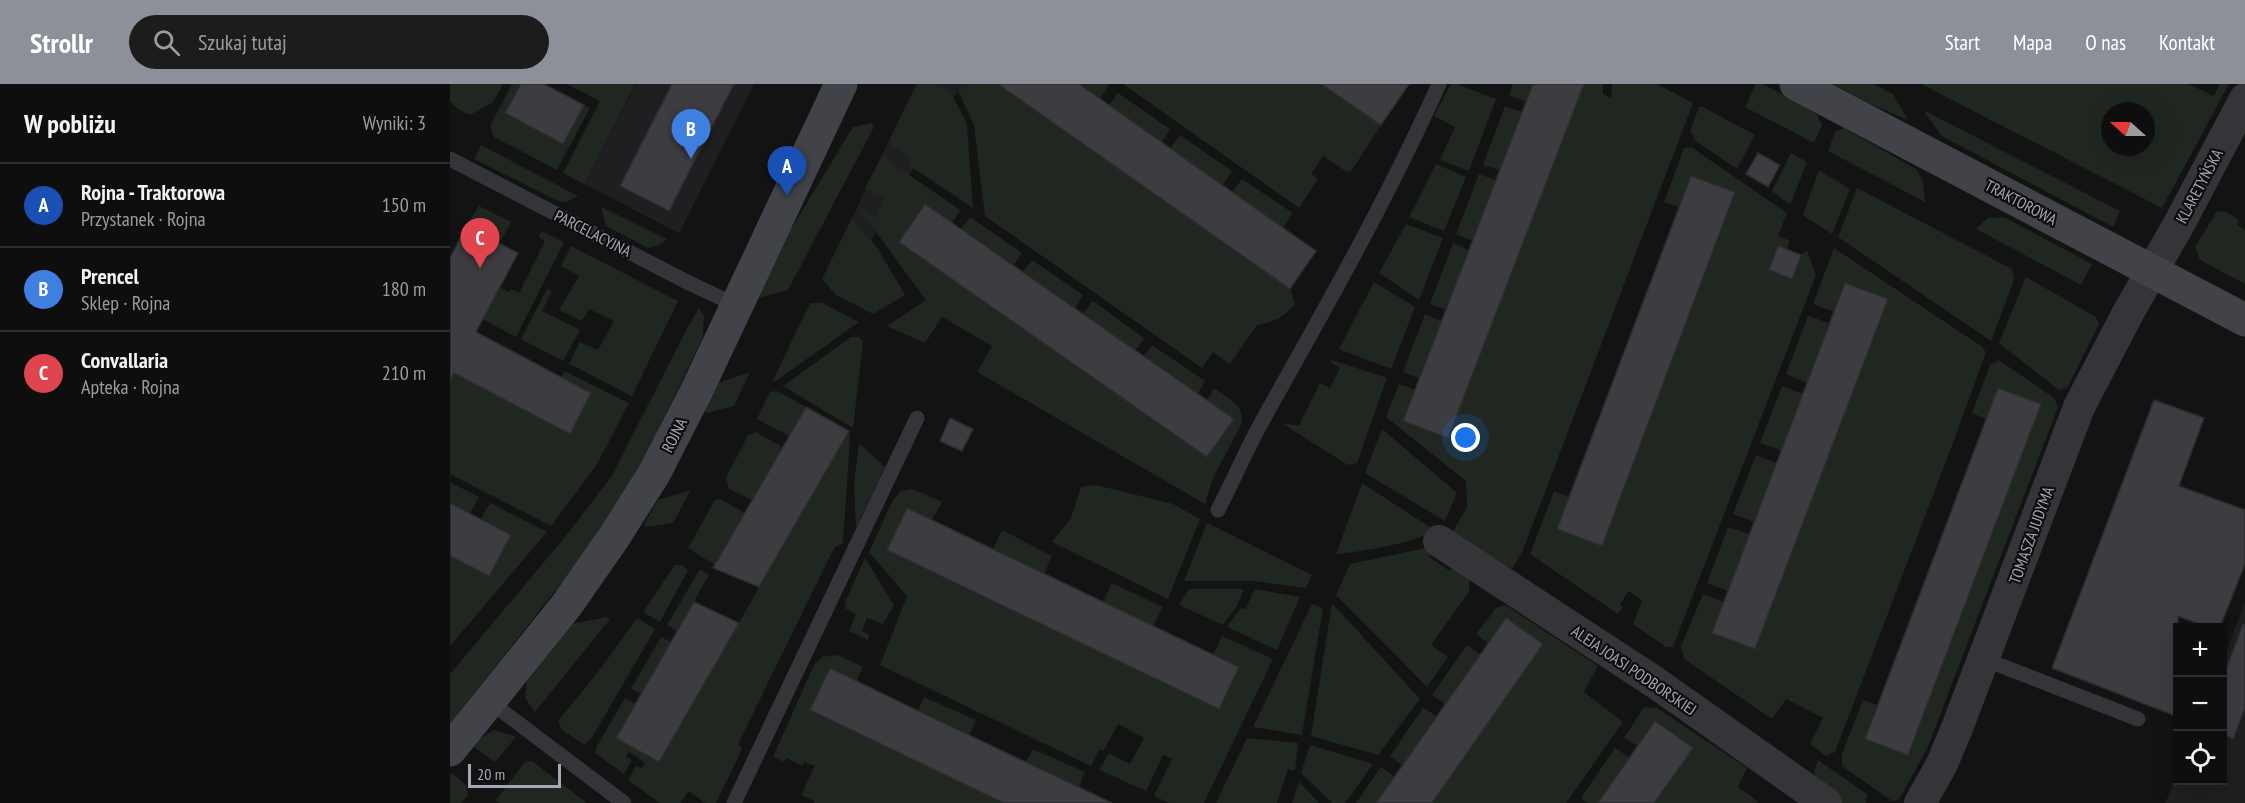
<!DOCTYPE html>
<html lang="pl">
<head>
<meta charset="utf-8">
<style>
  :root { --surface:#0e0e0f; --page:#1c1c1d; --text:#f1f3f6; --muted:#9b9c9e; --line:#2e2e2f; --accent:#8c9099 }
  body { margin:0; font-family:"PT Sans Narrow",sans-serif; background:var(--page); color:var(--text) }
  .controls { position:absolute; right:18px; bottom:18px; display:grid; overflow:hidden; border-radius:0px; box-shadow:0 6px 24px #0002 }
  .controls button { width:54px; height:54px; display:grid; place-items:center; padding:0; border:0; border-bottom:2px solid var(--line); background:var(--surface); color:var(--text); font:30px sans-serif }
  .compass { position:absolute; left:1651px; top:18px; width:54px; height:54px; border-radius:50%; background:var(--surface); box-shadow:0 6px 24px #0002; rotate:291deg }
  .scale { position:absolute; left:18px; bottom:15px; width:93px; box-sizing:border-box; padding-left:6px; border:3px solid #a4a8b5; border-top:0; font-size:16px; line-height:21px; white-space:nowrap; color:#a4a8b5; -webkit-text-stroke:4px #0e0e0f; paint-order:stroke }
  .you { position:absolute; left:1016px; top:354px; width:21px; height:21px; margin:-15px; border:4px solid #fff; border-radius:50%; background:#1a73e8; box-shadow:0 0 0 9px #1a73e833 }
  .badge { display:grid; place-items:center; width:39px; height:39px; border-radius:50%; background:var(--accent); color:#fff; font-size:20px; font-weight:700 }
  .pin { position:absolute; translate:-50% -50px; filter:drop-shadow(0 2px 3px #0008) }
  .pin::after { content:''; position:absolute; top:32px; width:21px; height:18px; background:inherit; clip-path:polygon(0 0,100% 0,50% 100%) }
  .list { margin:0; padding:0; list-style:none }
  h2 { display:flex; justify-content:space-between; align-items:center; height:78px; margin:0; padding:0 24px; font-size:26px }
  h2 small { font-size:20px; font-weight:400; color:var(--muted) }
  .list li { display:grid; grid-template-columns:39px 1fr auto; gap:18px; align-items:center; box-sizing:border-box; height:84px; padding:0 24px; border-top:2px solid var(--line) }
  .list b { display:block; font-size:22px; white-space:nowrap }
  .list p { margin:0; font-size:20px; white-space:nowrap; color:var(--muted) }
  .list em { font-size:20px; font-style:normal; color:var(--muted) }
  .icon { flex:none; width:33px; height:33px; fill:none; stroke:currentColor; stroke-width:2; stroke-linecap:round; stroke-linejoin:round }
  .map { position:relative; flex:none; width:1795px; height:719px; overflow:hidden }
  header { display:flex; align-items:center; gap:36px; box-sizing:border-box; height:84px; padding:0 30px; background:var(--accent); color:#fff }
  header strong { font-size:28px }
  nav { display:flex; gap:33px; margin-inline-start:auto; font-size:21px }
  .search { width:420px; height:54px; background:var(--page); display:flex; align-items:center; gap:15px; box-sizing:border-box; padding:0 21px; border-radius:33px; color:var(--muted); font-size:22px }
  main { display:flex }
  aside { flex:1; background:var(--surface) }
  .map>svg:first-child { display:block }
  .built { fill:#1f1f21 }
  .green { fill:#1f2720; fill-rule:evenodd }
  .building { fill:#3d3d41; stroke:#2d2d30; stroke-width:1.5 }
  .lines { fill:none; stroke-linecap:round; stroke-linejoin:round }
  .lane { stroke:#343439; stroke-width:15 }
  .street { stroke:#343439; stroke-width:32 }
  .secondary { stroke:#424349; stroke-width:33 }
  .labels { text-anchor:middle; stroke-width:4.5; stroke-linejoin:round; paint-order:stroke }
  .street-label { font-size:16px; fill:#a4a8b5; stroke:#0e0e0f }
</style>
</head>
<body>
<header>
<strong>Strollr</strong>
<div class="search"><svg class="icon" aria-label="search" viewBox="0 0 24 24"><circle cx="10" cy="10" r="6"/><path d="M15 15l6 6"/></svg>Szukaj tutaj</div>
<nav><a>Start</a><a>Mapa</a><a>O nas</a><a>Kontakt</a></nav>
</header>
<main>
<aside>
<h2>W pobliżu<small>Wyniki: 3</small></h2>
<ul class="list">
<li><span class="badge" style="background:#1a4fb4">A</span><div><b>Rojna - Traktorowa</b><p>Przystanek · Rojna</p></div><em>150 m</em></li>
<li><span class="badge" style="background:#3f7fe0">B</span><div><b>Prencel</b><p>Sklep · Rojna</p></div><em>180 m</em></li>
<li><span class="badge" style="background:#e0444e">C</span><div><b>Convallaria</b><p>Apteka · Rojna</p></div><em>210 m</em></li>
</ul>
</aside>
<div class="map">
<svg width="1795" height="719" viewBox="0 0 1795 719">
  <rect width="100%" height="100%" fill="#131314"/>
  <!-- built -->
  <path class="built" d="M186,0H304L229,149L134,100Z
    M466,0H520L508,7L421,157L402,134Z
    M1795,518V719H1715L1727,691L1728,696H1772L1773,576Z"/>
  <!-- green -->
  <path class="green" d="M0,0H53L43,18L20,31L8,25L0,17Z
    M62,0H71L55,30L113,60L134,21L140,24L107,86L44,53L40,42Z
    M117,0H185L134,100L113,89L150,17Z
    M468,0H486L500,7L517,40L523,124L460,82V74L438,59Z
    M520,0H548L840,205L845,219C835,233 824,238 807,241L780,280L763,268L752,284L535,132L524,41L508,7Z
    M629,0H657L659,1L650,15Z
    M673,0H871L931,41L902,86L897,88L873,72L861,90L868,95L849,124Z
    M1001,0H1007L1046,15L1019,87L990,76L1005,43L984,32Z
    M1063,0H1083L1076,18L1059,11Z
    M1131,0H1153V10L1161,14L1162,0H1207L1243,19L1073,466L1062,485L1002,449L1017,423L1016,397L936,333L949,300L966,306L953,337L998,354L1133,1Z
    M1306,0H1313L1366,29L1372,41L1364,59L1295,23Z
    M1382,0H1423L1443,10L1458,36L1418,19Z
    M1471,0H1738L1764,12L1770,0H1779L1712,124ZM1660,27H1696V63H1660Z
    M668,9L720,45L712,58L659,21Z
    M1055,22L1072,28L1050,86L1033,81Z
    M1249,23H1253L1305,51L1287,85L1246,57L1240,47Z
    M1473,26L1670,127L1663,143L1492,52Z
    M421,39L424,43L338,206L308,214L338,150L403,43Z
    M1394,44L1466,85L1473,97L1475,118L1378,67L1385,48Z
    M730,51L782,87L773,101L720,64Z
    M31,61L128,112L116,118L108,117L24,75Z
    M1241,63L1337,129L1328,152L1340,157L1337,165L1328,162L1319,186L1342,195L1351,171L1357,166L1366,191L1223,563H1216L1183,540L1192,517L1179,507L1170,520L1173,523L1168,530L1080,470L1104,407L1119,413L1108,445L1152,462L1284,108L1241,92L1229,123L1214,118L1234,64Z
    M1341,69L1357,78L1340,121L1322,107Z
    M432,72L510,126L502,139L475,120L449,158L757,373L784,335L757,316L764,304C777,314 797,322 791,341L763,394L755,420L527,288L542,262L492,233L475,259L437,242L476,216L409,125L425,134L435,114L415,104Z
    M986,80L1016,93L994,147L959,133Z
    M1369,86L1400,105L1382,150L1353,131Z
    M1029,90L1046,96L1023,157L1006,150Z
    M792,95L843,129L833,144L782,108Z
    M1407,104L1562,185L1564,196L1541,257L1388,153Z
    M29,122L61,138L50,159L16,142Z
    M151,123L217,155L211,160L198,164L156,142Z
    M1767,127L1776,128L1789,136L1787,141L1795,146V200L1750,176L1745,163Z
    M520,133L572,169L564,181L511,145Z
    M1554,133L1642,180L1631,201L1526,145L1538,134Z
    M402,134L428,165L455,211L423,230L386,211L372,195Z
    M956,140L993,154L969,216L929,189Z
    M91,147L114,158L66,253L2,219L22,207L42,217L50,203L58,208L61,205L69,209L95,157L89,153Z
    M1003,159L1019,166L996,226L980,220Z
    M121,162L228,217L182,312L119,280L130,258L148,266L164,237L139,225L132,237L109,226L129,192L111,182Z
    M1384,164L1531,262L1536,268L1506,351L1385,668L1376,672L1360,660L1373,634L1336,615L1322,635L1234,575L1231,562L1253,510L1274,518L1262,549L1305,565L1438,215L1395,199L1384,228L1363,220Z
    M582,176L633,211L625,224L573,188Z
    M1576,193L1646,233L1649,240L1617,304L1609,306L1549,259Z
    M924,198L965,223L941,285L889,265Z
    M97,205L102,207L92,227L130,246L113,277L71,255Z
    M643,217L694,254L685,267L633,230Z
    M360,219H372L409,238L326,297L323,296Z
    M249,224L254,232L253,253L190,383L128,478L0,640V590L115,453L161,393L238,243Z
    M975,230L992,237L970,295L953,288Z
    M1358,232L1379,239L1357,299L1336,290Z
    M401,253H409L413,257L403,344L333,302Z
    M702,261L755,297L748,310L694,272Z
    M882,276L937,294L907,379L898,381L833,340L849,341L870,299L880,304L890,284L881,279Z
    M1549,276L1604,314L1608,323L1477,665L1452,710L1448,716L1442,717L1392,682V670L1413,616L1427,621L1415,655L1459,670L1591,321L1548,304L1536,335L1522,329L1540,281Z
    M0,287L120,349L141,309L111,293L115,287L179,319L146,382L101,442L0,390Z
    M300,288L284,322L257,329L254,326L268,299Z
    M1332,302L1353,310L1331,366L1310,359Z
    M327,307L356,323L339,352L307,335L320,308Z
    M932,345L1007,409L995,437L915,389Z
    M399,347L400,354L393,459L384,464L288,660L292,665L266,719H255L239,707L230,719H210L178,696L186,682L192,684L195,679L179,668L176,673L182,676L174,690L145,669L147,662L175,614L186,620L167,654L209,678Z
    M306,348L332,363L302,416L279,405L276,394L298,351Z
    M409,359L435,383L406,444L404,400Z
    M1306,371L1326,379L1304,438L1283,430Z
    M0,398L29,413L20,429L0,419Z
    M912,399L986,447C956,460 919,467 886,470Z
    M646,401L723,420L750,435L718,515L602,458L621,434L631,403Z
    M463,405L492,418L482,436L456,424L437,466L769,625L789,583L763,571L772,552L823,575L754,719H719L704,712L722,675L713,671L696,707L649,686L659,669L680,680L694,654L668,640L654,666H649L641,682L430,581L457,512L419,468L443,416L451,407Z
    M241,406L223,439L195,443L194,440L208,416Z
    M270,415L295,429L265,481L238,464L265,416Z
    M40,419L97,448L0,562V472L39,492L61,451L31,435Z
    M757,439L862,491L856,504L804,497H734Z
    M1278,443L1300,450L1278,507L1257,499Z
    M552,446L602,472L594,490L543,465Z
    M985,462L979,473L1000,487L1006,477L1019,490V508L981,561L998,573L977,603L886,511L900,480Z
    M415,474L444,521L433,540L417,534L412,547L419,551L418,556L399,547L406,530L395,524L396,516Z
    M225,481H232L238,486L210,538L193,528Z
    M250,485L259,491L227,547L217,541Z
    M662,499L713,523L703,542L653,518Z
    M739,505H794L787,522L773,541L729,521Z
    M805,505L850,513L827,566L777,543L791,524L795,525Z
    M882,519L970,615L928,671L861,652Z
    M862,520L873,524L852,651L803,643Z
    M1055,521L1148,582L1134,608L1173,638L1116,719H982L1093,560L1056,534L1038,559L1026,550L1046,524Z
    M157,533L160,535L85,628L75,614L77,597L122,540Z
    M187,534L205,545L143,652L135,661L112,646L108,637L148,588Z
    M211,553L221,558L191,610L181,605Z
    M1017,561L1030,570L995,620L982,611Z
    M388,571L413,583L406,597L380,584L360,626L554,719H364V717L351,711L365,682L354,678L353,682L336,674L334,678L323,673L364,581L372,573Z
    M474,613L526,636L519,651L468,626Z
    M1194,623L1207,624L1297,684L1288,703L1305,715L1308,719H1204L1242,663L1205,637L1188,662L1174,654Z
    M973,624L987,632L952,681L940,672Z
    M44,646L66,653L45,678L24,663L29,655Z
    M797,654L848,659L845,687L838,685L827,719H766Z
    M860,661L923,680L895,719H882L851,689Z
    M1165,664L1179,673L1148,719H1138L1131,714Z
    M583,665L635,688L629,703L576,678Z
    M1368,676L1417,710L1416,719H1389L1367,702L1364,687Z
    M82,677L137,719H50L46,716L75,678Z
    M931,683L945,693L926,719H906Z
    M2,689L16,701L18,711L11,719H0V692Z
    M849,698L869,719H842Z"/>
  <!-- building -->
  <path class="building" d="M71,0H94L134,21L113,60L55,29Z
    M222,0H284L219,127L170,102Z
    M548,0H629L866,167L840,205Z
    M871,0H959L931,41Z
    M1083,0H1134L998,354L953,337Z
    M1308,69L1330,81L1318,103L1296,90Z
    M1241,92L1285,108L1152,462L1107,445Z
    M475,120L784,335L757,373L449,158Z
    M16,142L68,169L26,248L141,309L120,350L4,289L0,297V174Z
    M1328,162L1351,171L1342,195L1319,186Z
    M1395,199L1438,215L1305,565L1262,549Z
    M1548,304L1591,320L1458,671L1415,655Z
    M1704,316L1754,334L1729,402L1795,426V480L1770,543H1757L1728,532V633L1602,584Z
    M356,323L399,347L309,503L263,484Z
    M500,334L523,345L512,367L490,357Z
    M0,419L61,451L39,492L0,472Z
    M457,424L789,583L769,625L437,466Z
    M244,518L289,539L209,678L166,654Z
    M1056,534L1093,560L982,719H926Z
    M1793,540L1795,541V624L1783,655L1773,651V593Z
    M380,584L460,623L662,719H554L360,626Z
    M1205,637L1243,664L1204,719H1148Z"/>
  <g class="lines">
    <!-- lane -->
    <path class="lane" d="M0,75L239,199L286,221
      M768,426C784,395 798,362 815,332C876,223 938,114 989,0
      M1534,575L1688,635
      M39,617L174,719
      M284,719L467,334"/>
    <!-- street -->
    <path class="street" d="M989,457L1206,599L1376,719
      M1470,719L1492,680L1507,644L1629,323L1678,229L1729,140L1795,15"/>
    <!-- secondary -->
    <path class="secondary" d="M1346,0L1795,236
      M0,666L116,522L164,453L204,390L247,306L391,0"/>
  </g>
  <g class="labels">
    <!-- street labels -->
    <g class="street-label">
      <text transform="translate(1749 102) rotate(-62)" y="6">KLARETYŃSKA</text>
      <text transform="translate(1571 118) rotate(28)" y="6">TRAKTOROWA</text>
      <text transform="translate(143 149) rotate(27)" y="6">PARCELACYJNA</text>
      <text transform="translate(224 351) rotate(-63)" y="6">ROJNA</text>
      <text transform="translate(1581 451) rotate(-70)" y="6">TOMASZA JUDYMA</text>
      <text transform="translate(1184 586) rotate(34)" y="6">ALEJA JOASI PODBORSKIEJ</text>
    </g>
  </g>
</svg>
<div class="controls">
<button>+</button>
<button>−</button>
<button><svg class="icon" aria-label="locate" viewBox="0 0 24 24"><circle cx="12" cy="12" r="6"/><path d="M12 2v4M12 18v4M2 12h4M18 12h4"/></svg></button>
</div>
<svg class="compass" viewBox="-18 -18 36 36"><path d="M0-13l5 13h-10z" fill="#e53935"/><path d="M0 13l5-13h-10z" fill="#9b9c9e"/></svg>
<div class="scale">20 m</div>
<div class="you"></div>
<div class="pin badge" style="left:337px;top:112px;background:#1a4fb4">A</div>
<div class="pin badge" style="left:241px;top:75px;background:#3f7fe0">B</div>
<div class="pin badge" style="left:30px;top:184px;background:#e0444e">C</div>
</div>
</main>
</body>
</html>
